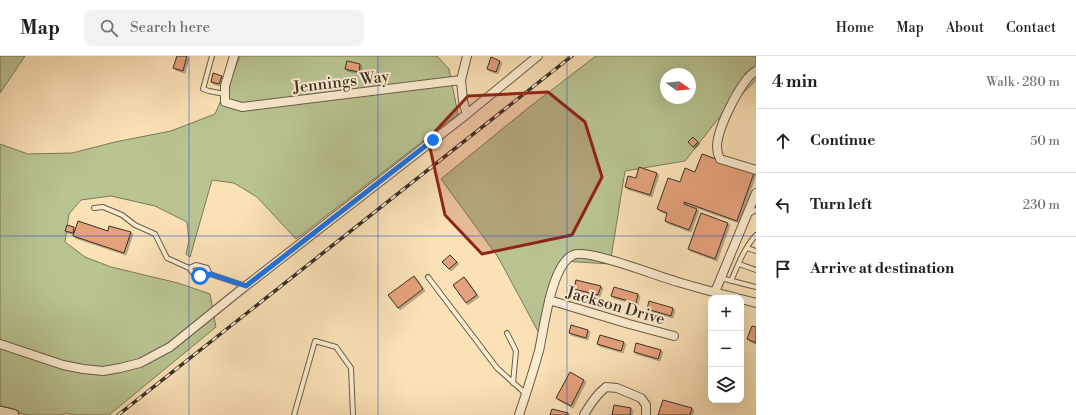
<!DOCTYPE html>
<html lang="en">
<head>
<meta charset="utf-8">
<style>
  :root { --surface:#fff; --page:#f2f2f2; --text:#202124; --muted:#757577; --line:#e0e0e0 }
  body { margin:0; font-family:"Libre Bodoni",serif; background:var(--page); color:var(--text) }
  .controls { position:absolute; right:12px; bottom:12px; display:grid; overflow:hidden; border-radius:8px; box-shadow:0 4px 16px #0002 }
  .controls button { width:36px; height:36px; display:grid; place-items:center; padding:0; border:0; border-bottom:1px solid var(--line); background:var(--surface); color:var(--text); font:20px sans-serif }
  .compass { position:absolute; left:660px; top:12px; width:36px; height:36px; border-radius:50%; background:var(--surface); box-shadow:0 4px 16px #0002; rotate:105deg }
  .stop { position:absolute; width:12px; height:12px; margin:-9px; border:3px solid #1a73e8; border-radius:50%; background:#fff }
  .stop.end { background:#1a73e8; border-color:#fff; box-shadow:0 1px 4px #0008 }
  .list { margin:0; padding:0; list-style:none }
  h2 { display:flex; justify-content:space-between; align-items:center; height:52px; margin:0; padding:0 16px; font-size:17px }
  h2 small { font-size:13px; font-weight:400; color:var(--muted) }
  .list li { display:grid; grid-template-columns:26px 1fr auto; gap:12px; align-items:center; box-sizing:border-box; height:64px; padding:0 16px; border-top:1px solid var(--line) }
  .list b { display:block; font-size:15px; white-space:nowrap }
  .list em { font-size:13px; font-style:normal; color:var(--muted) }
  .icon { flex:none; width:22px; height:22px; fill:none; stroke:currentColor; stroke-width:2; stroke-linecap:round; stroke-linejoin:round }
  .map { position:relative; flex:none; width:756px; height:359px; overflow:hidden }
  header { display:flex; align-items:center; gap:24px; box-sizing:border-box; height:56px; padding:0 20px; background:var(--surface); border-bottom:1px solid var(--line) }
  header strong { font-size:19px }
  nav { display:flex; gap:22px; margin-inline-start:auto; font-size:14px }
  .search { width:280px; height:36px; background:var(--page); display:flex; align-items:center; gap:10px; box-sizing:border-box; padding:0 14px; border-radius:8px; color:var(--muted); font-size:15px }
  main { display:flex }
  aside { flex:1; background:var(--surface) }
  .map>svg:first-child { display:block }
  .green { fill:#b9c492; stroke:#7a7a5b; fill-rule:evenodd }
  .building { fill:#e5a17c; stroke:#3a3024; filter:url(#shadow) }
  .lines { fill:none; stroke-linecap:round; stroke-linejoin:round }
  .lane-casing { stroke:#6a5c48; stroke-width:6 }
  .street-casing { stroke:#6a5c48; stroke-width:10 }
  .secondary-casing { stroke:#3a3024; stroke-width:13 }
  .lane { stroke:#fcecd0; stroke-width:4 }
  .street { stroke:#fcecd0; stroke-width:8 }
  .secondary { stroke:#fcecd0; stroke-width:11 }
  .rail-casing { stroke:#3a3024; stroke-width:3.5 }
  .rail { stroke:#fcecd0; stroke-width:2; stroke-dasharray:6; stroke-linecap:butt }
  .route { stroke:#1a73e8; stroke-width:5 }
  .marked { fill:#8f2418; fill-opacity:0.2; stroke:#8f2418; stroke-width:3; stroke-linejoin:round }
  .grid { fill:none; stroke:#1d4ed8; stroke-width:1; stroke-opacity:0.55 }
  .labels { text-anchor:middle; stroke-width:4; stroke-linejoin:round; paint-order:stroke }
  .street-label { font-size:16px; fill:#3a3024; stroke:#fcecd0 }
</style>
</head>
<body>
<header>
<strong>Map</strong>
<div class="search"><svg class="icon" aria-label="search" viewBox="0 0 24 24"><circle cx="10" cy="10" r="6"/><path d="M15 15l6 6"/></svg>Search here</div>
<nav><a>Home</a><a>Map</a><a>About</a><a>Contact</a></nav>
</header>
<main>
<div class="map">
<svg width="756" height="359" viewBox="0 0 756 359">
  <defs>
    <filter id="shadow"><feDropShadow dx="2" dy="2" stdDeviation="0" flood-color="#0004"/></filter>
  </defs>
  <rect width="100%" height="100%" fill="#fae1b6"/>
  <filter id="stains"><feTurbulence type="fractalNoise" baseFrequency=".005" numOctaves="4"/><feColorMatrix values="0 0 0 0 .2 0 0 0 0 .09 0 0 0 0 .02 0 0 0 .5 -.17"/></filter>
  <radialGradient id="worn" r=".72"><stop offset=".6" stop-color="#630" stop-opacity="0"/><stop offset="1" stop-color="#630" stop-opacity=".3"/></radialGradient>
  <!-- green -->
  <path class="green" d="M0,0H25L0,37Z
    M240,0H437L449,13L458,58L296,183L257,141L234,127L212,124L190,201L186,198L189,185L187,166L155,150L111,140L81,144L69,158L65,186L85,201L111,211L178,227L210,238L216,271L109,359H73L66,357L63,359H28L0,352V88L28,98L72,97L115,86L171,75L215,58L237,8Z
    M596,0H756V24L718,63L685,105L625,115L610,208L562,205L540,279L498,201L441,123L528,52ZM666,18H690V42H666Z"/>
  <!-- building -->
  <path class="building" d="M177,0H187L183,15L173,12Z
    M491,1L500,5L496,16L487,13Z
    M347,5L360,8L359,16L345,13Z
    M213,17L222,20L219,28L211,26Z
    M693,81L698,86L693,91L688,86Z
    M702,98L750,115L755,114L737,165L684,146V148L697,153L689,174L665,165L667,157L657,153L668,122L680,126L685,112L695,116Z
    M639,111L657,117L650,139L625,131L628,120L636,122Z
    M701,157L728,167L715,203L688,193Z
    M78,165L108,175L109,170L131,176L124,197L73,180Z
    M67,169L74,171L73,177L65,175Z
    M450,199L457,206L449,213L442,206Z
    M414,220L423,233L398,252L388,239Z
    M464,221L477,239L466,247L453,229Z
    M576,224L601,230L598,239L574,233Z
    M614,231L638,238L636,247L611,240Z
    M649,245L673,252L671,260L647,253Z
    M571,269L588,274L586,282L569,277Z
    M752,270L756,271V287L747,283Z
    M600,279L624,286L621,295L597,288Z
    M636,287L661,294L658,303L634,296Z
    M570,316L584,324L571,350L556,342Z
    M663,344L692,352L690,359H658Z
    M614,349L631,352L630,359H612Z
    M552,353L568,357V359H550Z"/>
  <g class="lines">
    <!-- lane casing -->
    <g class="lane-casing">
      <path id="lane" d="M212,0L203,33L209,35L225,38
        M94,152L103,151L122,159L135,169L155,178L167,202L189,212
        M749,158L756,154
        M747,192L756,195
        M739,208L756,214
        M210,218L205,221L194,218L189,212L196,209L207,212L210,218L246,230
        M428,221L497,312L526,338
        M721,222L756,231
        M731,225C738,209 744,192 756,179
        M507,277L516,295L513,327
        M294,359L315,285L336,291L351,312L353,359"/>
    </g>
    <!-- street casing -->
    <g class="street-casing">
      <path id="street" d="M234,0L225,30V46L242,51L461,24
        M756,15C753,17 749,20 747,23C736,37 717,73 717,91C717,95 718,99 720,103L756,114
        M467,58L463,45L461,24L467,0
        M715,236L756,137
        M741,243L756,247
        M549,244L629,268L674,280
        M0,288L63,309L83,313L103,315L120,312L140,307L170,291L238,236L467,58L538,0
        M519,359C526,338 533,316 539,295C544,273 551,209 573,199C587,192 659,221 678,226C698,232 717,237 737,242
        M584,359C590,348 596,339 606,331L617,332L641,342L646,349V359"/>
    </g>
    <!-- secondary casing -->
    <g class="secondary-casing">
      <path id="secondary" d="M0,356L13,359"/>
    </g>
    <!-- lane -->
    <use href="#lane" class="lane"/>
    <!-- street -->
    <use href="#street" class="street"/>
    <!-- secondary -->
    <use href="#secondary" class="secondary"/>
    <!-- rail casing -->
    <g class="rail-casing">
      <path id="rail" d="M118,359L572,0"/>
    </g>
    <!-- rail -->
    <use href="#rail" class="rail"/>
  </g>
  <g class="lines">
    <!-- route -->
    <path class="route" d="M200,220L205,221L210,218L246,230L433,84"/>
  </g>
  <!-- marked area -->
  <path class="marked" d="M548,36L585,66L602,121L572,179L482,198L445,159L428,83L468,40Z"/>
  <!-- grid -->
  <path class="grid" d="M189,0V359M378,0V359M567,0V359M0,180H756"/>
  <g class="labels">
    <!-- street labels -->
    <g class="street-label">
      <text transform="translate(341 25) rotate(-7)" y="6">Jennings Way</text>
      <text transform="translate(616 249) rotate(16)" y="6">Jackson Drive</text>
    </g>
  </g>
  <rect width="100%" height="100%" filter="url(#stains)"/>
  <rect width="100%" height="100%" fill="url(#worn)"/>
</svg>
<div class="controls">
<button>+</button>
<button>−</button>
<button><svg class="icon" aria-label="layers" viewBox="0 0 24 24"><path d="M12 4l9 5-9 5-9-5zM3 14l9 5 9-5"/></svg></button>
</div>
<svg class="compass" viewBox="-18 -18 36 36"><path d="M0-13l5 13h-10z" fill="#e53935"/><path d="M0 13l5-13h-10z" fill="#757577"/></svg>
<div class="stop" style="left:200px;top:220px"></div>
<div class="stop end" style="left:433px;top:84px"></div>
</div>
<aside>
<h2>4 min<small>Walk · 280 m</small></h2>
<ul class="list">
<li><svg class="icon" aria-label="ahead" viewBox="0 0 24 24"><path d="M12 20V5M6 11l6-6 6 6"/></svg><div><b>Continue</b></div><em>50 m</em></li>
<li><svg class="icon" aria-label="left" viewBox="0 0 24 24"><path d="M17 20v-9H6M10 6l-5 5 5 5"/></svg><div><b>Turn left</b></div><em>230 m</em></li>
<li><svg class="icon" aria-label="arrive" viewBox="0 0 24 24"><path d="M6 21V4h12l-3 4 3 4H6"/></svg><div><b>Arrive at destination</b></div></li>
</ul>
</aside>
</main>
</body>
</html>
